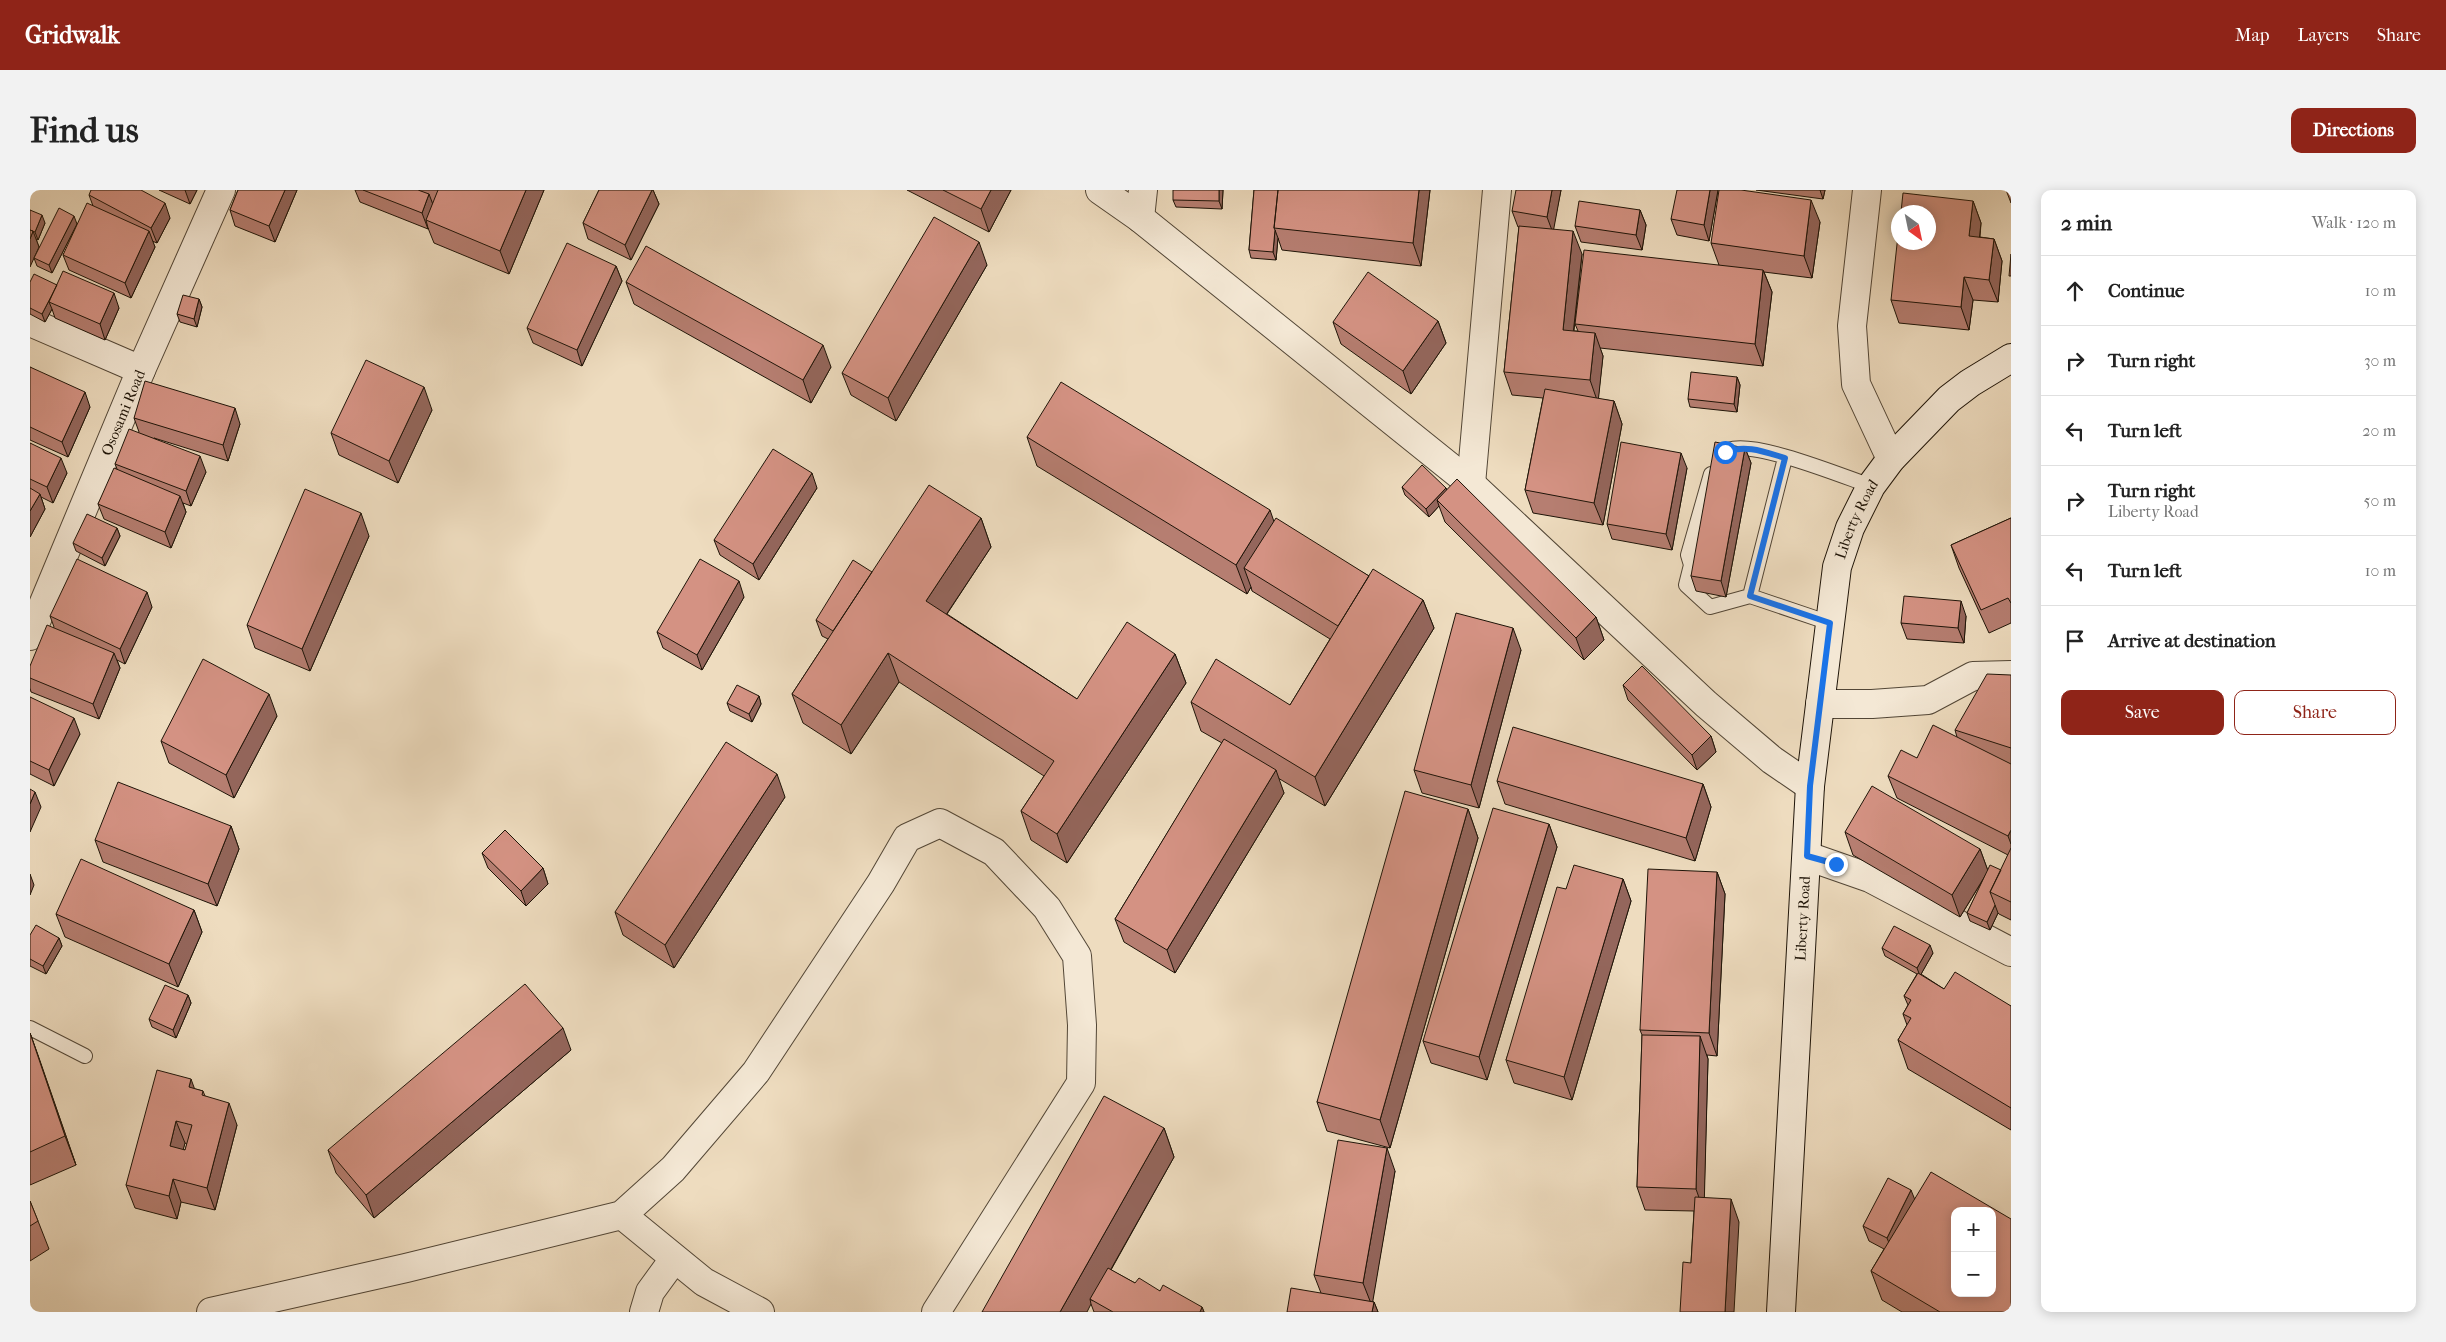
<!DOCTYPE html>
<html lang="en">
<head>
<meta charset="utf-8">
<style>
  :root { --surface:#fff; --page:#f2f2f2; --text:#222; --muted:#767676; --line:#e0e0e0; --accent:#8f2418 }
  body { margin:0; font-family:"IM FELL French Canon",serif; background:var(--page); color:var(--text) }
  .controls { position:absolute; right:15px; bottom:15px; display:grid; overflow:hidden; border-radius:10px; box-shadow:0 2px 12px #0003 }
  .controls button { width:45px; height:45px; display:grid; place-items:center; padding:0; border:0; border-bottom:1px solid var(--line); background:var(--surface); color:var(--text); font:25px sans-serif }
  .compass { position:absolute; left:1861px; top:15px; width:45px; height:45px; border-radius:50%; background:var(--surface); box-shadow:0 2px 12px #0003; rotate:147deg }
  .stop { position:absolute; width:15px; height:15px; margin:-11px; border:4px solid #1a73e8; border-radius:50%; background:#fff }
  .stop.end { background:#1a73e8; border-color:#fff; box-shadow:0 1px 5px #0008 }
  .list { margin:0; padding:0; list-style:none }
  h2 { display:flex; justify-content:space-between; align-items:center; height:65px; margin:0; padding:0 20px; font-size:21px }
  h2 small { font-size:16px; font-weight:400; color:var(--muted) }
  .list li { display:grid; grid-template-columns:32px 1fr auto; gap:15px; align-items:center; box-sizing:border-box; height:70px; padding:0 20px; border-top:1px solid var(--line) }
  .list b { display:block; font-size:19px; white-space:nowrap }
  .list p { margin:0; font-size:16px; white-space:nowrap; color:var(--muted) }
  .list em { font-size:16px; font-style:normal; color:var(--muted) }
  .actions { display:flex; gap:10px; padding:15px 20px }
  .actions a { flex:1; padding:11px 0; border:1px solid var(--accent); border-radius:10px; text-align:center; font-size:18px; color:var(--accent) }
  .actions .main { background:var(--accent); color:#fff }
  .icon { flex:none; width:28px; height:28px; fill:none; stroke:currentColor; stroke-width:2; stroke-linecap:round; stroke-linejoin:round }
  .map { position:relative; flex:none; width:1981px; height:1122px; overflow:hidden; border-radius:10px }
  header { display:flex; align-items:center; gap:30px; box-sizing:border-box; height:70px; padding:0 25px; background:var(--accent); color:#fff }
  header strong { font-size:24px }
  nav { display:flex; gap:28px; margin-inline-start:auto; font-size:18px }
  .intro { display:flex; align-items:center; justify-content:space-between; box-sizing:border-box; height:120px; padding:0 30px }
  h1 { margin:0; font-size:35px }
  .button { padding:12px 22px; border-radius:10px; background:var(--accent); color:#fff; font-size:18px; font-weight:700 }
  main { display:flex; gap:30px; padding:0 30px }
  aside { flex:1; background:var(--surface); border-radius:10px; box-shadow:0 2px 12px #0003 }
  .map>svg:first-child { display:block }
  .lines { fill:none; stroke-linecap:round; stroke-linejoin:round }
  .lane-casing { stroke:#524636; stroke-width:16 }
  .street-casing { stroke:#524636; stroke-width:30 }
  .secondary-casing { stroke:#1e1408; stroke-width:30 }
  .lane { stroke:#f4e8d5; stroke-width:14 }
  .street { stroke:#f4e8d5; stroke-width:28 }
  .secondary { stroke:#f4e8d5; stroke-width:28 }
  .wall { fill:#b67e71; stroke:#1e1408; fill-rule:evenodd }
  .shaded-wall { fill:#94665c; stroke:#1e1408 }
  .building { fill:#d49283; stroke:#1e1408; fill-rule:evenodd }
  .route { stroke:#1a73e8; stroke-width:6 }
  .labels { text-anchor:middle; stroke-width:5; stroke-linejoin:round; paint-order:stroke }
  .street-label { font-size:15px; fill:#1e1408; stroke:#f4e8d5 }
</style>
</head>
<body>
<header>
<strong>Gridwalk</strong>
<nav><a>Map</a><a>Layers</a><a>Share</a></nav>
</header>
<div class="intro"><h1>Find us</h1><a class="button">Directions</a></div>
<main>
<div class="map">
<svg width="1981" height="1122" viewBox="0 0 1981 1122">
  <rect width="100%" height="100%" fill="#eedcbf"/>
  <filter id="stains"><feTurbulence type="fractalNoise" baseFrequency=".004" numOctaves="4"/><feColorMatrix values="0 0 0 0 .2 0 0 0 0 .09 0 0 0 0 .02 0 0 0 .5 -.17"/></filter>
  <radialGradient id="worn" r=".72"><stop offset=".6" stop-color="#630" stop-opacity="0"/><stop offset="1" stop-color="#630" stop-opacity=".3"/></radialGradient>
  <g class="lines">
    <!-- lane casing -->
    <g class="lane-casing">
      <path id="lane" d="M1699,260C1724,250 1812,286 1841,296
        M1681,284L1658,365L1661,375L1656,395L1680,417L1720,406L1800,433
        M1720,406L1755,268
        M0,838L55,866"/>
    </g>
    <!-- street casing -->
    <g class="street-casing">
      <g id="street">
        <path d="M1070,0L1110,28L1441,294L1676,514L1742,570L1780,596"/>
        <path d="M1837,0L1822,136L1826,194L1861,269"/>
        <path d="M1110,28L1113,0"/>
        <path d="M0,132L111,180"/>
        <path d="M1441,294L1467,0"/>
        <path id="s1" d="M0,446L111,180L191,0"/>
        <path d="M1790,514H1842L1898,510L1943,486L1981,485"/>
        <path d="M1777,666L1840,688L1981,762"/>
        <path d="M592,1025L674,1092L730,1122"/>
        <path d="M181,1122L376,1078L592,1025L643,979L726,882L851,693L877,648L910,633L964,662L1017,718L1047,766L1052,835L1051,893L906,1122"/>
        <path d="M614,1122L620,1102L644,1069"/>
      </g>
    </g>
    <!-- secondary casing -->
    <g class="secondary-casing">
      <g id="secondary">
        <path id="s2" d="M1751,1122L1780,596L1807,377L1820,338L1841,296L1861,269L1919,209L1940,193L1981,168"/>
      </g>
    </g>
    <!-- lane -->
    <use href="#lane" class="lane"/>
    <!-- street -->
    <use href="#street" class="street"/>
    <!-- secondary -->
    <use href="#secondary" class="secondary"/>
  </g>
  <!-- wall -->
  <path class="wall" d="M129,0H167L160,14Z
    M208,0H267L245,52L205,36L200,20Z
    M325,0H514L479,84L404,53L398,38V39L330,12Z
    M569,0H623L629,14L601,70L558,49L553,33Z
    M877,0H981L959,42Z
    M1193,0L1192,19L1146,17L1143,10Z
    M1224,0H1400L1391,76L1252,60L1248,48L1246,70L1221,68L1219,60Z
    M1531,0L1523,39L1552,64L1544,141H1548L1545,134L1689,75L1681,53L1790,32L1782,88L1734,82L1742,102L1733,176L1570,158L1573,166L1568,209L1584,211L1592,234L1573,335L1503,323L1495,300L1513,208L1482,205L1474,182L1489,37H1488L1482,21Z
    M1688,0L1679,51L1647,45L1641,29Z
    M1726,0H1795L1793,9Z
    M1976,0H1981V13Z
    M59,5L140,28L127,53L122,51L125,57L101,108L39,80L33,65L63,16Z
    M1943,11L1951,33L1950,47L1964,49L1972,71L1968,112L1943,110L1939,140L1869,133L1861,110Z
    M0,20L15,33L8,50L6,49L9,57L47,34L22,83L7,76L4,68Z
    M1610,20L1616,35L1612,60L1551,52L1545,36Z
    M957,75L866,231L821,205L812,183Z
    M586,76L592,91L552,176L503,153L497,138Z
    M0,92L27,95L89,118L75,150L25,128L22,119L15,132L0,124Z
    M596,92L801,177L781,213L604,114Z
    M169,109L172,117L167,137L150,132L147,124Z
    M1408,131L1416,153L1381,204L1311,154L1303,132Z
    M0,177L60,217L38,267L0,250Z
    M1707,187L1710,195L1707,222L1660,217L1658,209Z
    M402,220L368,293L309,265L301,243Z
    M104,228L210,234L198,271L124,248L176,282L161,316L153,313L156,322L141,358L74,329L68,314L87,279L85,274L109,242Z
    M997,247L1244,331L1339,386L1393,410L1404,438L1295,616L1248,588L1254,603L1145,783L1094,752L1085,729L1192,553L1171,541L1161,512L1260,515L1300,449L1222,401L1221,397L1217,404L1007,276Z
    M0,253L37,283L23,313L11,307L15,319L0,347Z
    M1715,258L1721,273L1696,407L1666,401L1661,386Z
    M1657,278L1642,360L1582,349L1577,334Z
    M1372,297L1416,298L1417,300L1566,427L1574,450L1554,470L1415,332L1409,316L1399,327L1375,305Z
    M787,298L729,390L690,365L684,350Z
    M951,328L961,357L917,424L1047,509L1145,464L1156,493L1037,673L1001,650L991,621L1014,586L869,492L821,564L773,533L762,504L798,449L792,446L786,430L842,382Z
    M1981,328V433L1959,443L1929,378L1921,355Z
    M87,338L90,346L75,376L46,361L43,353Z
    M339,346L280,481L225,458L217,435Z
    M714,407L672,480L633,458L627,442Z
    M122,417L95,474L87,470L90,478L69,529L1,502L0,498V476L24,437L20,426Z
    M1936,426L1934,453L1877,449L1871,433Z
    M1491,460L1449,618L1392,603L1384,580Z
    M1981,485V730L1969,724L1968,723L1960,740L1940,731L1937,723L1956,685L1930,727L1823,665L1815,642L1950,659L1958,681L1971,680L1978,665L1867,608L1858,586L1887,568L1927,547L1925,540Z
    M1593,495L1681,546L1686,562L1667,580L1598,510Z
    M729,506L731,514L722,532L700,521L697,513Z
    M0,507L50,544L24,596L0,584Z
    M247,526L204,608L139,573L131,551Z
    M1467,591L1673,594L1681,617L1665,671L1475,614Z
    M755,607L644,778L593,745L585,722Z
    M1438,619L1448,648L1360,958L1297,941L1287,912Z
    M1519,634L1527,657L1457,890L1401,873L1393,851Z
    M201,636L209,659L187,716L73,672L65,650Z
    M452,663L513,678L518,694L496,716L458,678Z
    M1687,682L1695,704L1687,866L1677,865L1678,869L1674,1008L1709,1032L1661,1073L1664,1021L1615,1020L1607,997L1612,845L1610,840Z
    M1593,689L1601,711L1542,910L1484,893L1476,870L1536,699Z
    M164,720L172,742L148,797L35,747L26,724Z
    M0,745L29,748L32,756L16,784L0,776Z
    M1852,758L1903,763L1891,784L1914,799L1981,816V940L1878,879L1868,850L1877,835L1873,824L1878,815L1874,806L1887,784L1855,766Z
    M158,805L161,813L146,848L122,837L119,829Z
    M0,843L46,975L0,995Z
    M541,860L344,1028L306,983L298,960Z
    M165,899L173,901L175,906L207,935L185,1020L151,1012L147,1029L105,1018L96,995ZM155,953L157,954L155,960L153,959Z
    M1134,938L1144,967L1081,1080L1105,1093L1130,1101L1172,1117L1174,1122H1064L1061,1114L952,1122Z
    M1365,981L1342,1112H1344L1348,1122H1257L1291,1103L1284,1085Z
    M1885,1009L1981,1122H1872L1852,1110L1841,1081L1854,1059L1839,1051L1833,1036Z
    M0,1011L8,1031L19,1059L0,1071Z"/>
  <!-- shaded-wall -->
  <path class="shaded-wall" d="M155,0H167L160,14Z
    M255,0H267L245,52L239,36Z
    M496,0H514L479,84L470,61Z
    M622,0H623L629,14L601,70L595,55Z
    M961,0H981L959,42L951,19Z
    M1189,0H1193L1192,19L1189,11Z
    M1389,0H1400L1391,76L1383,53Z
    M1522,0H1531L1523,43L1517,27Z
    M1680,0H1688L1679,51L1674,35Z
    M1790,0H1795L1793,9Z
    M399,4L405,20L396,30L398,38V39L392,23Z
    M1781,10L1790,32L1782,88L1774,66Z
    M1943,11L1951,33L1947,69L1939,46Z
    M135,13L140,28L127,53L121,38Z
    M1610,20L1616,35L1612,60L1606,45Z
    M12,25L15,33L8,50L5,42Z
    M44,26L47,34L22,83L19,75Z
    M1245,40L1248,48L1246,70L1243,62Z
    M3,41L9,57L0,77V49Z
    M119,41L125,57L101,108L95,93Z
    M1543,41L1552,64L1541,162L1533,140Z
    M1964,49L1972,71L1968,112L1959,90Z
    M949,52L957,75L866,231L858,208Z
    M586,76L592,91L552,176L547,160Z
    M1733,80L1742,102L1733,176L1725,154Z
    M1934,87L1943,110L1939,140L1931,117Z
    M27,95L19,112L22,119L15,132L12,124Z
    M84,103L89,118L75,150L70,134Z
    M169,109L172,117L167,137L164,129Z
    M1408,131L1416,153L1381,204L1373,181Z
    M1565,143L1573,166L1568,213L1560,190Z
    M793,155L801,177L781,213L773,190Z
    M1707,187L1710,195L1707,222L1704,214Z
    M394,197L402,220L368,293L359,271Z
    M55,202L60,217L38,267L32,252Z
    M1584,211L1592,234L1573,335L1564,313Z
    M205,218L210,234L198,271L193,255Z
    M1715,258L1721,273L1696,407L1691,391Z
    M1651,263L1657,278L1642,360L1636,344Z
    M170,266L176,282L161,316L156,301Z
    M31,268L37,283L23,313L17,297Z
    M782,283L787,298L729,390L723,374Z
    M1416,298L1419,306L1407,310L1409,316L1399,327L1396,319Z
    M10,304L15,319L0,347V321Z
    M150,306L156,322L141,358L135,342Z
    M1240,320L1250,349L1214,378L1221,397L1217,404L1206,375Z
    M331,323L339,346L280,481L272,459Z
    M951,328L961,357L906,440L896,411Z
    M87,338L90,346L75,376L72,368Z
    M709,391L714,407L672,480L667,465Z
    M117,402L122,417L95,474L90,459Z
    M1393,410L1404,438L1295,616L1285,587Z
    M1931,411L1936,426L1934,453L1928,438Z
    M1566,427L1574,450L1554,470L1546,448Z
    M1483,438L1491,460L1449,618L1441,595Z
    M84,463L90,478L69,529L63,514Z
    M858,463L869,492L821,564L811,535Z
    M1145,464L1156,493L1037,673L1027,644Z
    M239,504L247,526L204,608L196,585Z
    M729,506L731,514L722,532L719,524Z
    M44,528L50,544L24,596L19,580Z
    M1681,546L1686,562L1667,580L1662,565Z
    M1246,580L1254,603L1145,783L1137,760Z
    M747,584L755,607L644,778L635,755Z
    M1673,594L1681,617L1665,671L1656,648Z
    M5,602L11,617L0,642V614Z
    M1438,619L1448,648L1360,958L1350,930Z
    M1519,634L1527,657L1457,890L1449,867Z
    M201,636L209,659L187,716L178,694Z
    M1981,640V654L1978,646Z
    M1950,659L1958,681L1930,727L1922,705Z
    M513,678L518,694L496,716L491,701Z
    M1687,682L1695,704L1687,866L1679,843Z
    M0,684L4,695L0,705Z
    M1593,689L1601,711L1542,910L1534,887Z
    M1965,715L1968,723L1960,740L1957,732Z
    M164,720L172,742L148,797L139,774Z
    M29,748L32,756L16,784L13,776Z
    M1900,755L1903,763L1890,786L1887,778Z
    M158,805L161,813L146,848L143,840Z
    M533,838L541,860L344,1028L336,1005Z
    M0,843L8,865L46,975L35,946Z
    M1670,846L1678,869L1674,1022L1666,999Z
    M161,889L169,911L159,897Z
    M199,913L207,935L185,1020L177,998Z
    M146,931L155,953L148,979L140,956Z
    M1134,938L1144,967L1063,1111L1060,1109L1061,1114L1057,1122H1030Z
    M1357,958L1365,981L1342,1116L1333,1093Z
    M143,989L151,1012L147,1029L139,1006Z
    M1881,1000L1887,1015L1863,1063L1857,1048Z
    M1701,1009L1709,1032L1704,1122H1695Z
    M1344,1112L1348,1122H1342Z
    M1172,1117L1174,1122H1170Z"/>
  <!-- building -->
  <path class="building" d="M61,0H111L135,13L121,38L59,5Z
    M208,0H255L239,36L200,20Z
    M333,0H388L399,4L392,23Z
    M408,0H496L470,61L396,30Z
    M569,0H622L595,55L553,33Z
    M913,0H961L951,19Z
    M1143,0H1189V11L1143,10Z
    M1224,0H1248L1244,38L1245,40L1243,62L1219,60Z
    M1248,0H1389L1383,53L1244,38Z
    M1486,0H1522L1517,27L1482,21Z
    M1647,0H1680L1674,35L1641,29Z
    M1689,0H1711L1781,10L1774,66L1681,53Z
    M1873,3L1943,11L1939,46L1964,49L1959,90L1934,87L1931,117L1861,110L1868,45V52H1898V22H1871Z
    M1549,11L1610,20L1606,45L1545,36Z
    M57,13L119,41L95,93L33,65Z
    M29,18L44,26L19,75L4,68Z
    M0,20L12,25L5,42L0,40Z
    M904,27L949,52L858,208L812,183Z
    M1489,36L1543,41L1533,140L1565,143L1560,190L1474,182Z
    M0,40L3,41L0,49Z
    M537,53L586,76L547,160L497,138Z
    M616,56L793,155L773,190L596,92Z
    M1554,60L1733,80L1725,154L1545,134Z
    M1981,64V86H1979Z
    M33,81L84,103L70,134L19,112Z
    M1338,82L1408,131L1373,181L1303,132Z
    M4,84L27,95L12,124L0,118V92Z
    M153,105L169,109L164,129L147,124Z
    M336,170L394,197L359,271L301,243Z
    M0,177L55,202L32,252L0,237Z
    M1661,182L1707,187L1704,214L1658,209Z
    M115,191L205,218L193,255L104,228Z
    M1031,192L1240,320L1206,375L997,247Z
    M1515,199L1584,211L1564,313L1495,300Z
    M99,239L170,266L156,301L85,274Z
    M1591,252L1651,263L1636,344L1577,334Z
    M1685,252L1715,258L1691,391L1661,386Z
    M0,253L31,268L17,297L0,289Z
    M743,259L782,283L723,374L684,350Z
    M1392,275L1416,298L1396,319L1372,297Z
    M84,278L150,306L135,342L68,314Z
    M1427,289L1566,427L1546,448L1407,310Z
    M899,295L951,328L896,411L1047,509L1097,432L1145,464L1027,644L991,621L1024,571L858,463L811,535L762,504Z
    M0,298L10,304L0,321Z
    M275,299L331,323L272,459L217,435Z
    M57,324L87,338L72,368L43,353Z
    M1246,328L1339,386L1308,436L1214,378Z
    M1981,328V413L1978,408L1951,420L1921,355Z
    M47,369L117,402L90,459L20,426Z
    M670,369L709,391L667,465L627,442Z
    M823,370L842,382L803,441L786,430Z
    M1343,379L1393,410L1285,587L1161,512L1186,469L1260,515Z
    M1874,406L1931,411L1928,438L1871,433Z
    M1426,423L1483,438L1441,595L1384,580Z
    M17,435L84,463L63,514L0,488V476Z
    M173,469L239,504L196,585L131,551Z
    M1612,476L1681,546L1662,565L1593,495Z
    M1957,484L1981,485V558L1925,540Z
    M707,495L729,506L719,524L697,513Z
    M0,507L44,528L19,580L0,571Z
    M1903,535L1981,574V640L1978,646L1858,586L1871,560L1887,568Z
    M1483,537L1673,594L1656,648L1467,591Z
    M1194,549L1246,580L1137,760L1085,729Z
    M696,552L747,584L635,755L585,722Z
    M88,592L201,636L178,694L65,650Z
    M1842,596L1950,659L1922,705L1815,642Z
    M0,599L5,602L0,614Z
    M1375,601L1438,619L1350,930L1287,912Z
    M1463,618L1519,634L1449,867L1393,851Z
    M475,640L513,678L491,701L452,663Z
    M1981,658V712L1960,702Z
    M51,669L164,720L139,774L26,724Z
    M1544,675L1593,689L1534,887L1476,870L1527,697L1536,699Z
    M1960,675L1971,680L1960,702L1965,715L1957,732L1937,723Z
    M1618,679L1687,682L1679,843L1610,840Z
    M6,735L29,748L13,776L0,769V745Z
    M1864,736L1900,755L1887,778L1852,758Z
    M1925,782L1981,816V918L1868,850L1881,828L1873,824L1881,810L1874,806L1888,783L1914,799Z
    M495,794L533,838L336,1005L298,960Z
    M135,795L158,805L143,840L119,829Z
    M0,843L35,946L0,962Z
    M1612,845L1670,846L1666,999L1607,997Z
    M127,880L161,889L159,897L173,901L172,905L199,913L177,998L143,989L139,1006L96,995ZM146,931L162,935L155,960L140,956Z
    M1074,906L1134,938L1030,1122H952Z
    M1308,950L1357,958L1333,1093L1284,1085Z
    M1901,982L1981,1029V1122H1910L1841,1081ZM1925,1021H1962V1103H1925Z
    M1858,988L1881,1000L1857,1048L1833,1036Z
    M1665,1007L1701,1009L1695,1122H1650L1653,1072L1661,1073Z
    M0,1011L8,1031L0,1036Z
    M1078,1078L1105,1093L1109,1088L1130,1101L1133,1095L1172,1117L1170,1122H1083L1060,1109Z
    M1261,1098L1344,1112L1342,1122H1257Z"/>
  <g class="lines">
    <!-- route -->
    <path class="route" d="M1695,262C1716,254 1735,262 1755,268L1720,406L1800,433L1780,596L1777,666L1806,674"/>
  </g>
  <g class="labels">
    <!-- street labels -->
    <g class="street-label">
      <text dy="5" stroke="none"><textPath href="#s1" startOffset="242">Ososami Road</textPath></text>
      <text dy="5" stroke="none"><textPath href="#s2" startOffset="799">Liberty Road</textPath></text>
      <text dy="5" stroke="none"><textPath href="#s2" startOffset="394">Liberty Road</textPath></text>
    </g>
  </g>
  <rect width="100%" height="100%" filter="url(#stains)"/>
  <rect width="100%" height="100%" fill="url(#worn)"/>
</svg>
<div class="controls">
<button>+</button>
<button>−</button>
</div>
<svg class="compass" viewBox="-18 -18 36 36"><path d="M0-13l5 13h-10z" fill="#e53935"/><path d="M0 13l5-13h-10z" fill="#767676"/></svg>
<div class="stop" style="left:1695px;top:262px"></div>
<div class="stop end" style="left:1806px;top:674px"></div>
</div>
<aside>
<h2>2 min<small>Walk · 120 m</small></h2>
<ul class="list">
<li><svg class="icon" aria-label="ahead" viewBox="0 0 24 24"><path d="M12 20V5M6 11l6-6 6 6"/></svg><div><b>Continue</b></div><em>10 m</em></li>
<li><svg class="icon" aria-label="right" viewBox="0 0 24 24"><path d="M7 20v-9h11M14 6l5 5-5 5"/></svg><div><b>Turn right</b></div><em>30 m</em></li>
<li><svg class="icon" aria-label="left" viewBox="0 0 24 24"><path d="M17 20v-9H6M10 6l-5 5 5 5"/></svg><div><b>Turn left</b></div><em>20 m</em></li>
<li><svg class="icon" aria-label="right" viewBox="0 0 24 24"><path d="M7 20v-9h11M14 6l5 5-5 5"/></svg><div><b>Turn right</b><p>Liberty Road</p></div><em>50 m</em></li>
<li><svg class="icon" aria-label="left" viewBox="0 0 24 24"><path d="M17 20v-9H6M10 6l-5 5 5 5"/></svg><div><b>Turn left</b></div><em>10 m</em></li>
<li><svg class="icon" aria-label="arrive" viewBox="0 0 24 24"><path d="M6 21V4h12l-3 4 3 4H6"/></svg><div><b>Arrive at destination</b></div></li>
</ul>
<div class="actions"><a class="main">Save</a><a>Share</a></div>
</aside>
</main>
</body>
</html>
